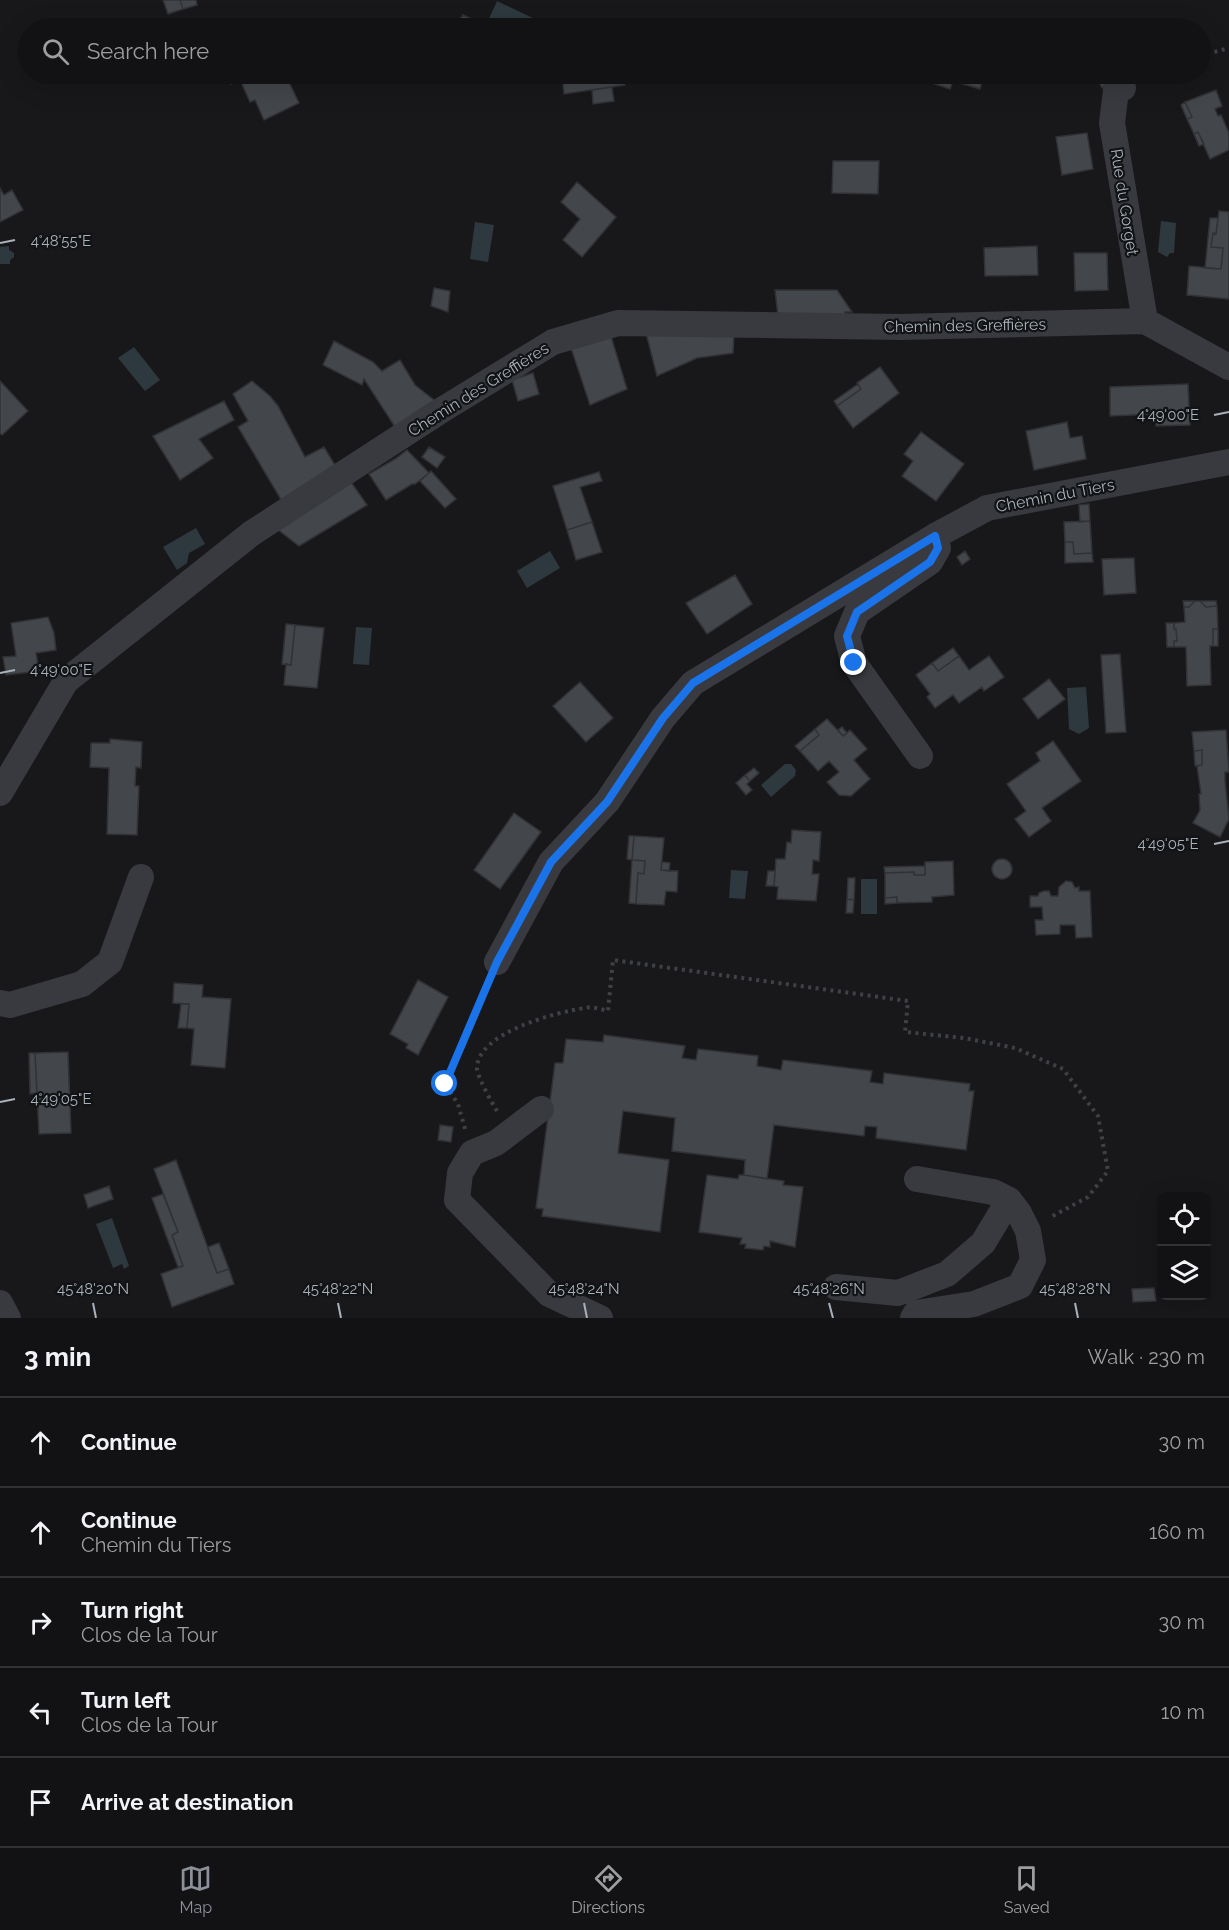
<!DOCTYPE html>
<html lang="en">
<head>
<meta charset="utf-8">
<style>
  :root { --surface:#121214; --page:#1f2022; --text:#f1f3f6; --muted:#9c9ea0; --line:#313234; --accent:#8c9099 }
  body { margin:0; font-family:Raleway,sans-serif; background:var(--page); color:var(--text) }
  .controls { position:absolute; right:18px; bottom:18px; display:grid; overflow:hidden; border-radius:9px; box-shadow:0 6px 24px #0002 }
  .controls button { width:54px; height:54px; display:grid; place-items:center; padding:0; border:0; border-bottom:2px solid var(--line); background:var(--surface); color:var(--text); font:30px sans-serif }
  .stop { position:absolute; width:18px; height:18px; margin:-14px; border:4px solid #1a73e8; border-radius:50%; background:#fff }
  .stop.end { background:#1a73e8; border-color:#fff; box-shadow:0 2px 6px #0008 }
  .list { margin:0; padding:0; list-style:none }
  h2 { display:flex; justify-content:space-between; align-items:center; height:78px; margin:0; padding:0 24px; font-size:26px }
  h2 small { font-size:20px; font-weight:400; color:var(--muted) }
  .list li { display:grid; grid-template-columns:39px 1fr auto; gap:18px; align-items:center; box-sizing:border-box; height:90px; padding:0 24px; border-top:2px solid var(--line) }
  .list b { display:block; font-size:22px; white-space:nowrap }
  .list p { margin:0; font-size:20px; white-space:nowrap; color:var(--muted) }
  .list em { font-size:20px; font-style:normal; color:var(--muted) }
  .icon { flex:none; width:33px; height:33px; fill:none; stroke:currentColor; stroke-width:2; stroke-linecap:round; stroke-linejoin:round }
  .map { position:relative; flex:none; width:1229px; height:1318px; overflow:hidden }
  .search { position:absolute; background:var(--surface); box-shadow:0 6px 24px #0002; left:18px; right:18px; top:18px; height:66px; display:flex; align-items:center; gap:15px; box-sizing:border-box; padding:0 21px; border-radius:33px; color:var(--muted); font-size:22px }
  .sheet { height:528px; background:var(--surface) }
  nav { display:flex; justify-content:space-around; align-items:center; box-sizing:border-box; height:84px; border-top:2px solid var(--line); background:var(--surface); font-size:16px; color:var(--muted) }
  nav a { display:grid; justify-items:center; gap:3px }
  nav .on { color:var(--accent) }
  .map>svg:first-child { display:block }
  .water { fill:#2d393f }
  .building { fill:#43464a; stroke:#313236; stroke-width:1.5 }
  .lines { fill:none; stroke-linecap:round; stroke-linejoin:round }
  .path { stroke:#3e4146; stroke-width:4; stroke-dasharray:3 4.5; stroke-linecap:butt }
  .minor { stroke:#383a3f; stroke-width:26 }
  .route { stroke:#1a73e8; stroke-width:8 }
  .ticks { fill:none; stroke:#a9b1ba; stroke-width:2 }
  .labels { text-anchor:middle; stroke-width:4.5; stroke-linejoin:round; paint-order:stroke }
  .street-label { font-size:16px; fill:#a9b1ba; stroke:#121315 }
  .ticks-label { font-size:15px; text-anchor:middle; fill:#a9b1ba; stroke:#121315; stroke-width:4.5; stroke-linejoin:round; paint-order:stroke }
</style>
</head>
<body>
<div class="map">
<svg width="1229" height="1318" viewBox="0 0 1229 1318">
  <rect width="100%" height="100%" fill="#18181a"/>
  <!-- water -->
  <path class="water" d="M497,1L535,19L533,22L535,28H500L487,23Z
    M1161,221L1176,223L1174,253H1170L1167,257L1158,252Z
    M475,222L494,225L488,262L470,259Z
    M9,246V250L14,253V257L10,260V264H0V247Z
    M134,347L160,380L145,391L118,358Z
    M196,528L205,544L189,553L187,563L177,570L163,547Z
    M550,551L560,568L527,588L517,571Z
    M356,627L372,628L369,665L353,664Z
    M1086,687L1089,728L1079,734L1069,729L1067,688Z
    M785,764H791L796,770L795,776L771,797L761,785Z
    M731,870L748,871L745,899L729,898Z
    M861,879H877V914H861Z
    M112,1218L129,1266L124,1269L122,1264L113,1268L96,1224Z"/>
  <!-- building -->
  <path class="building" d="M163,0H180L183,9L168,14Z
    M180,0H196L197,5L183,9Z
    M463,15L474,20L469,28L455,26Z
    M226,74H285L299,103L264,120L255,100L250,102L240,80L231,84Z
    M562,74H624L625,85L564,94Z
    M663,74H678V75L663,77Z
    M711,74H746L747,76L712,82Z
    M925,74H984L980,89L953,81L950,89L923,80Z
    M1095,74H1110L1114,81L1102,88Z
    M612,87L614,101L593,104L592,90Z
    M1216,90L1222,106L1215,109L1218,116L1221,115L1229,133V150L1210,159L1198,132L1194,134L1187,119L1192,117L1185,102Z
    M1185,102L1192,117L1187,119L1181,105Z
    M1198,132L1204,144L1199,146L1194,134Z
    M1087,133L1093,169L1062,175L1056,137Z
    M833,161H879L878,194L832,193Z
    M577,182L616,217L582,257L563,240L580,219L561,202Z
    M0,188L4,195L12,190L23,210L0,222Z
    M1219,211L1229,212V299L1187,295L1189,266L1221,269L1223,248L1211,247L1213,233L1216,234Z
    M1210,218H1218L1216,234L1213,233L1211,247L1223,248L1221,269L1205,268Z
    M1037,246L1038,275L985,276L984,248Z
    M1074,253H1107L1108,290L1075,291Z
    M434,288L450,291L448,312L431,306Z
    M775,290H837L852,312H845L844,316H778Z
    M610,333L627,389L590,405L571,348Z
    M646,333L734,335L733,353L697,358L657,376Z
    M334,341L373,362L382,371L400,360L415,385L439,404L397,430L364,379L362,385L323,365Z
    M880,367L899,393L853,428L837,406L861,389L857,383Z
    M533,373L539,394L518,401L512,380Z
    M0,381L28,411L2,435L0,433Z
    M252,381L270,396L278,406L305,457L324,447L338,470L283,503L238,427L248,421L233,394Z
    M858,384L861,389L837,406L834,401Z
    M1188,384L1190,425L1156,426V414L1110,416V387Z
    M224,401L234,420L199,439L213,458L180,480L153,436Z
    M1067,422L1070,438L1082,436L1086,459L1034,470L1026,431Z
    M921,432L964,464L936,501L902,476L913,461L904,454Z
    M429,447L445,457L437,468L422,457Z
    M407,450L429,473L415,484H412L386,500L369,474L395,459Z
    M431,471L456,499L445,508L420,481Z
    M599,472L602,481L580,487L592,522L567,530L553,486Z
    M351,482L367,505L299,546L276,528Z
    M1089,504L1090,521L1080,522L1079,505Z
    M1090,521L1092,553L1074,554L1073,542H1065L1064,522Z
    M592,522L602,552L576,560L567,530Z
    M1065,542H1073L1074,554L1092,553L1093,562L1065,563Z
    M965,551L970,559L962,565L957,557Z
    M1134,558L1136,593L1104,595L1102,559Z
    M735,575L752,604L707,634L686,603Z
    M1183,601H1195L1189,607H1184Z
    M1195,601H1200L1206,607L1217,606L1218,629H1213V646H1210L1211,685L1187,686L1186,647H1174V641H1177L1176,629H1174V623L1185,622L1184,607H1189Z
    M1200,601H1216L1217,606L1206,607Z
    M48,617L54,633L56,650L36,653L39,671L6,675L3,657L16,656L11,623Z
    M1166,623H1174V629H1176L1177,641H1174V647H1167Z
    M286,624L295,625L291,665L282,664Z
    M295,625L324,628L317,688L284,685L286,664L291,665Z
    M1213,629H1218V646H1213Z
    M953,648L959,656L938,671L932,663Z
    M1120,654L1126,732L1106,733L1101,655Z
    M959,656L969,670L989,656L1004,677L984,691L982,687L959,703L953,695L935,708L927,697L930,694L916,675L932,663L938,671Z
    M1049,679L1065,699L1038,719L1023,699Z
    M580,682L613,718L586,742L553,706Z
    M827,719L843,736L850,730L867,749L854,760L870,779L851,796L839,795L827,782L839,772L829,761L818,771L800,751L819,735L815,729Z
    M842,727L847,733L843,736L838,730Z
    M815,729L819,735L800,751L795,746Z
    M1226,730L1229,772H1225V781L1229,819L1220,837L1193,823L1200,810L1199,794H1201L1197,766L1202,765V750L1194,751L1192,732Z
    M110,739L142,742L141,768L136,767L135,786H139L137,835L107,834L109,768L90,767L91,743H110Z
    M1053,741L1081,781L1042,808L1051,821L1029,837L1015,819L1026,811L1007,784L1040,761L1036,753Z
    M1202,750V765L1195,766L1194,751Z
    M754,768L759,773L750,781L745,775Z
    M745,775L750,781L747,784L752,790L746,795L736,783Z
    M514,813L541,832L500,889L474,870Z
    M792,830L821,832L819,861L813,860L812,874H819L816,901L777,899L778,887L774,886L776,859H785L787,842L791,843Z
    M629,836H634L632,860L627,859Z
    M634,836L664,838L661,870L678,871L677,892L666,891L664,905L636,904L638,873L644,874L645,861L632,860Z
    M992 869a10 10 0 1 1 20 0a10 10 0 1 1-20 0Z
    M632,860L645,861L644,874L638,873L636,904L629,903Z
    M953,861L954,895L932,897V902L897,903V897L885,898V873L914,872V875H925V862Z
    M662,862L670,863L669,871L661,870Z
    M925,866V875H914V872L885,873L884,867Z
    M768,871H775L774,886H766Z
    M848,878H855L854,900L847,899Z
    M1066,881L1072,882L1075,888L1079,887V891H1090L1092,937L1076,938L1075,925H1060V934L1036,935L1035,920H1043L1042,907H1030V896H1038L1039,893L1044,891H1049L1051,896H1058L1059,887Z
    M897,897V903L885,904V898Z
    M847,899L854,900L853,913H846Z
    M418,980L448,997L418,1055L406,1048L408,1044L390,1034Z
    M174,983L203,985L202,997L231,999L225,1068L191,1065L194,1029L187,1028L189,1004L173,1003Z
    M181,1004H189L187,1028H178Z
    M604,1035L685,1046L682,1058L696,1060L698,1049L758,1056L757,1066L781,1070L783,1060L872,1071L870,1082L883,1084L884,1073L970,1084L969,1091H974L966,1150L876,1138L877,1127L865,1126L864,1136L774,1125L767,1179L744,1175L745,1160L672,1151L675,1118L623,1111L618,1153L669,1160L660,1232L542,1216L543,1209L536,1208L555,1063H563L566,1039L603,1042Z
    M68,1052L71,1133L39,1134L35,1053Z
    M29,1053H35L37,1093L30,1094Z
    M440,1125L453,1127L451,1142L438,1140Z
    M176,1160L217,1273L229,1269L234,1284L172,1307L161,1274L183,1266L172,1235L178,1232L154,1169Z
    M707,1175L738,1179L739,1175H744L784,1181L783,1185L803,1187L795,1247L770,1241V1247L764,1246L763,1250L745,1248L746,1244H740L742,1238L699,1232Z
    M109,1186L113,1199L88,1208L84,1195Z
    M163,1194L178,1232L172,1235L183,1266L178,1267L152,1198Z
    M219,1243L229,1269L217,1273L208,1247Z
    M1154,1288L1156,1301L1133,1302L1132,1289Z"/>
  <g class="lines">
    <!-- path -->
    <path class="path" d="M1200,56L1229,48
      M1146,78L1154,74
      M497,1111C492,1103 478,1078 477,1069C476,1033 556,1012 585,1008C592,1006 600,1009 608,1011L613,960L908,1001L905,1032L964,1038L1015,1048L1063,1069L1098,1116L1108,1171L1088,1197L1049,1218
      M465,1129L458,1104L445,1084L487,985"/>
    <!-- minor -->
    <path class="minor" d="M1123,88L1116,90L1112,123L1145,321
      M920,756L854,663L847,636L857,612L930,562L938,548L935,536
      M0,793L66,681L252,533L437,413L553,342L618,323L901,327L1145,321L1229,367
      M497,962L551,862L607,802L663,718L693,683L935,536L987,508L1229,462
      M0,1003L10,1005L82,984L110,962L141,877
      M541,1109L496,1143L472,1153L460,1173L457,1200L549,1294L600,1318
      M836,1287L898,1293L947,1274L983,1243L1009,1200
      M0,1303L8,1318
      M913,1318L916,1313L974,1304L1020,1286L1033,1260L1028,1231L1019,1213L1009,1200L993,1192L917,1179"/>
  </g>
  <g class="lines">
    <!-- route -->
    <path class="route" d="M445,1084L497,962L551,862L607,802L663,718L693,683L935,536L938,548L930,562L857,612L847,636L854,663"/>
  </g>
  <!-- ticks -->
  <path class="ticks" d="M0,243L15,240M1214,415L1229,412M0,673L15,670M1214,844L1229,841M0,1102L15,1099M93,1303L96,1318M338,1303L341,1318M584,1303L587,1318M829,1303L833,1318M1075,1303L1078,1318"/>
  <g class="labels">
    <!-- street labels -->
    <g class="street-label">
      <text transform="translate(1125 202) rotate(81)" y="6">Rue du Gorget</text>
      <text transform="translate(965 325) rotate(-1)" y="6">Chemin des Greffières</text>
      <text transform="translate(478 389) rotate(-32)" y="6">Chemin des Greffières</text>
      <text transform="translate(1055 495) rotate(-11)" y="6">Chemin du Tiers</text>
    </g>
  </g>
  <g class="ticks-label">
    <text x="61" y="246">4°48'55"E</text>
    <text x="1168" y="420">4°49'00"E</text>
    <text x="61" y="675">4°49'00"E</text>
    <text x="1168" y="849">4°49'05"E</text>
    <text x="61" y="1104">4°49'05"E</text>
    <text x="93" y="1294">45°48'20"N</text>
    <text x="338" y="1294">45°48'22"N</text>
    <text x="584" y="1294">45°48'24"N</text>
    <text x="829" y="1294">45°48'26"N</text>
    <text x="1075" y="1294">45°48'28"N</text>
  </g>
</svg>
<div class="controls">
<button><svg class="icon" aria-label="locate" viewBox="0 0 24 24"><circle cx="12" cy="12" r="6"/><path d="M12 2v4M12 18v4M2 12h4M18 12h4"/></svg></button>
<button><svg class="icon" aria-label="layers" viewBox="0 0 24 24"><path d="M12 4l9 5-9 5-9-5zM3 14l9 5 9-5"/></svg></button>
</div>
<div class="stop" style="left:445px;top:1084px"></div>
<div class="stop end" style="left:854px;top:663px"></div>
<div class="search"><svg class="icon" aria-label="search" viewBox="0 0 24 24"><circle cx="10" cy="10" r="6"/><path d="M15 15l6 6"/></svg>Search here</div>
</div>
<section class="sheet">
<h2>3 min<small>Walk · 230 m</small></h2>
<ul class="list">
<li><svg class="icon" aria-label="ahead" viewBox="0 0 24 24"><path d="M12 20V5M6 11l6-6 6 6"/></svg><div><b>Continue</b></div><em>30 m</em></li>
<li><svg class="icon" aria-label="ahead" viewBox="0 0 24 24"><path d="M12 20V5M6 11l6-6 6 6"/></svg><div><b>Continue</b><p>Chemin du Tiers</p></div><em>160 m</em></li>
<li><svg class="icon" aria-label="right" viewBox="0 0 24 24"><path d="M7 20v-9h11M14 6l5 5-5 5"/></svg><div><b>Turn right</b><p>Clos de la Tour</p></div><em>30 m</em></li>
<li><svg class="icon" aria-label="left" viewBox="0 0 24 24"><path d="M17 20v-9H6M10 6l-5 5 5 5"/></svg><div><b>Turn left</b><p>Clos de la Tour</p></div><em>10 m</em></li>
<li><svg class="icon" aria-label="arrive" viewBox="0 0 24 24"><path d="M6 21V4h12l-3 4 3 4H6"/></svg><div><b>Arrive at destination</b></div></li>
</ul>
</section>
<nav>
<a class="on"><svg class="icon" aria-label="map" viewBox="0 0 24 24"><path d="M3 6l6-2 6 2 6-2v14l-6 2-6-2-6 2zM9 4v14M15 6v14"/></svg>Map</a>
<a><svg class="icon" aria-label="directions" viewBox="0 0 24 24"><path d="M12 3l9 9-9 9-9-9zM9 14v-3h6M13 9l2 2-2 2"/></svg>Directions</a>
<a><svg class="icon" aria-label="saved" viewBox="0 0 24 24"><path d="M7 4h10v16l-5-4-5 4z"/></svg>Saved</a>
</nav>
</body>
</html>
